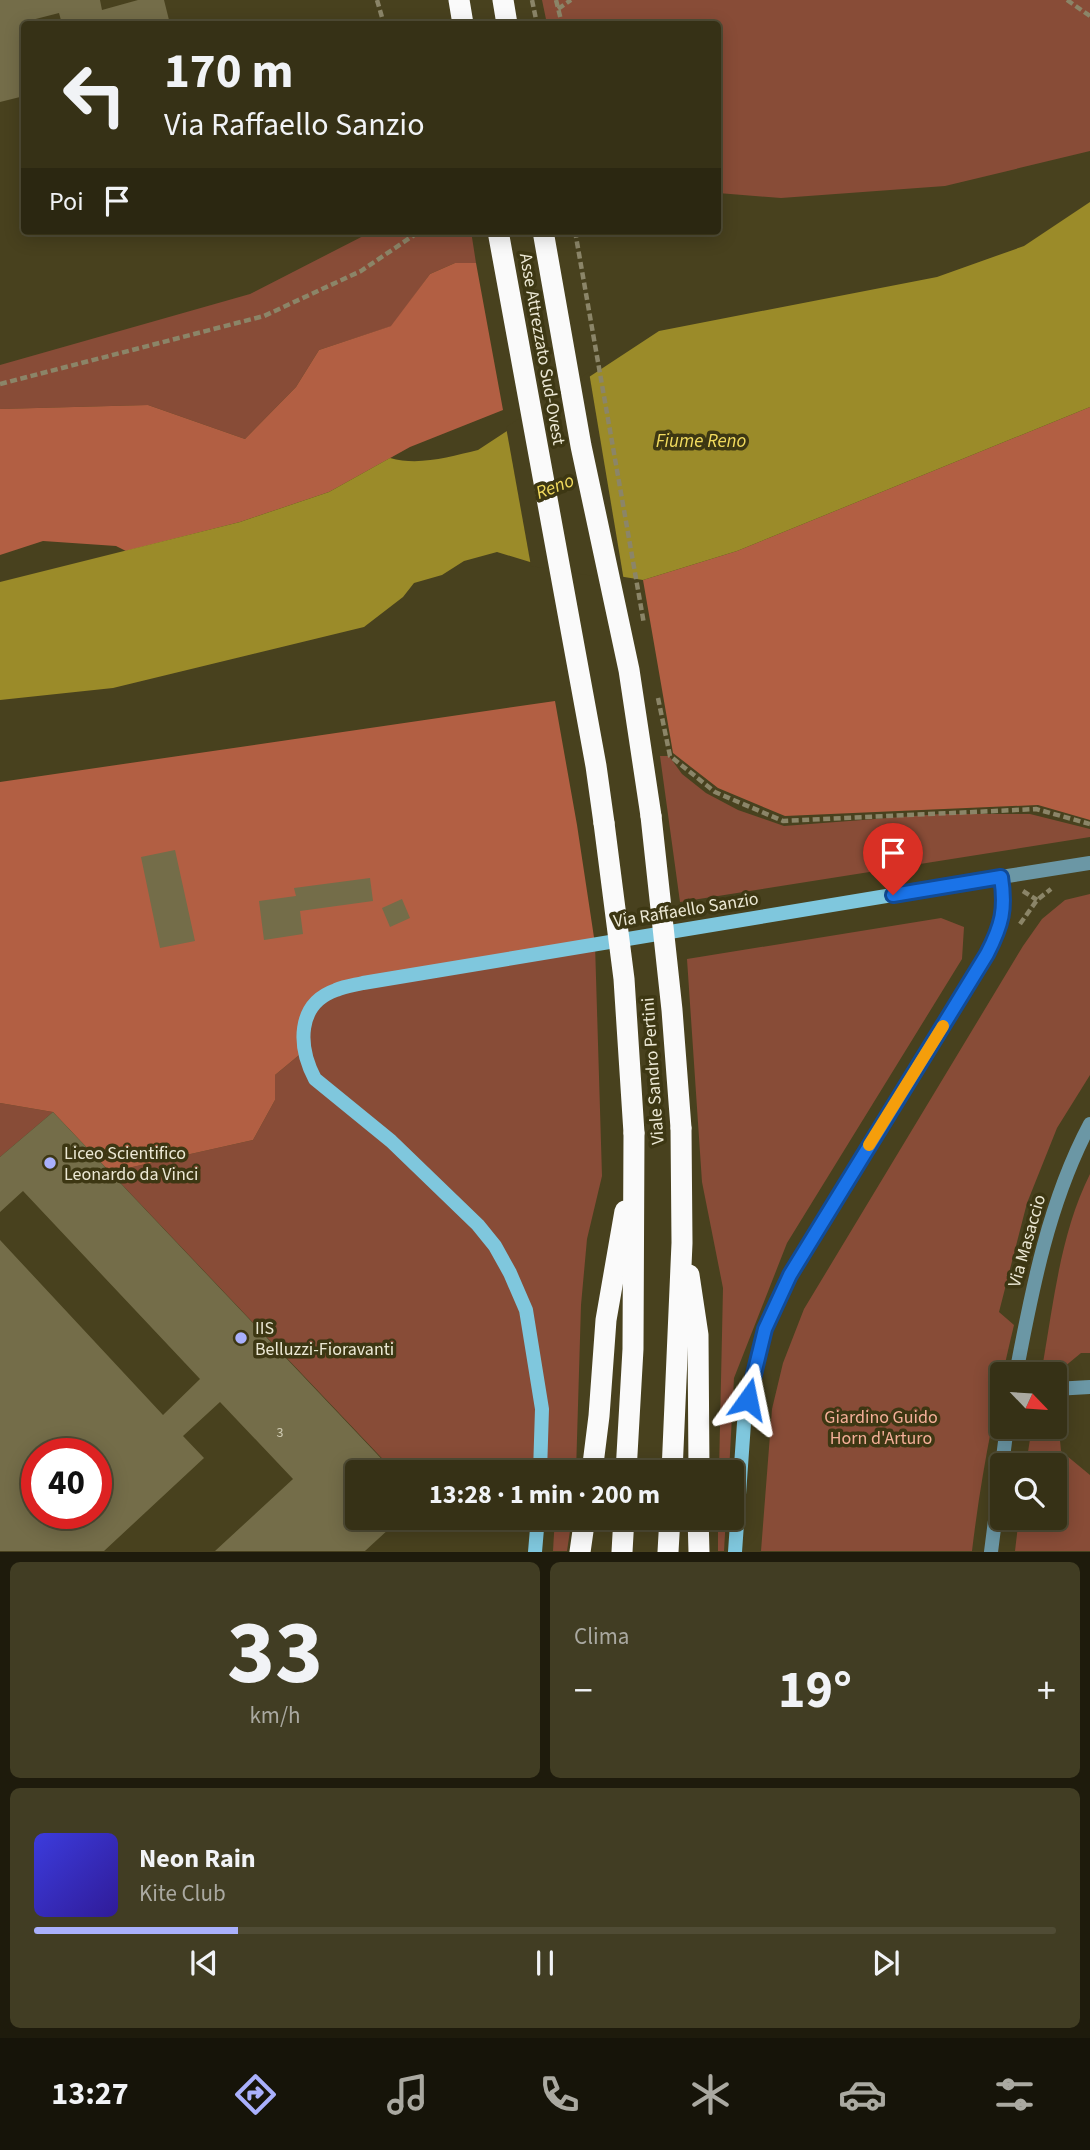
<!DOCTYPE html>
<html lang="it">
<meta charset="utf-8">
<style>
body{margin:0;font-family:"Source Sans 3",sans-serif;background:#413d23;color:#f1f3f6;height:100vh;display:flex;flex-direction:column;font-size:26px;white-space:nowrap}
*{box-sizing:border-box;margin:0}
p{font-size:23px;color:#aaa9a1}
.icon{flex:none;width:38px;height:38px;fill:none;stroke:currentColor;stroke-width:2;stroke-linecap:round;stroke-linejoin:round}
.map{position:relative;height:1552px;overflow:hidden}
.drawer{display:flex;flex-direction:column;gap:10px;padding:10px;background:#1e1b0c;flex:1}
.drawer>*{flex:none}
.guide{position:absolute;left:21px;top:21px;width:700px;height:214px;border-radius:7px;box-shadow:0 4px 18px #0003,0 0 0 2px #504c35;background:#363116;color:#f1f3f6;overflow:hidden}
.needle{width:46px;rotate:115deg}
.tools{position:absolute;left:990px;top:1362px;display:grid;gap:14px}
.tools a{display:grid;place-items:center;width:77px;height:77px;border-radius:7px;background:#363116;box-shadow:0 4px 18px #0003,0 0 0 2px #504c35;font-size:35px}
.speed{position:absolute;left:21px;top:1438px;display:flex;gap:14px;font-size:35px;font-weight:700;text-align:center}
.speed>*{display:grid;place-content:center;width:91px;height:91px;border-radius:50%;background:#363116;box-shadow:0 4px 18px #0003,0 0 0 2px #504c35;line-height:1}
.speed .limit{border:10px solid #d22;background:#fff;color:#111}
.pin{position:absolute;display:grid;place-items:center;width:60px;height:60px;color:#fff;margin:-72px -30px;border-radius:50% 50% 50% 0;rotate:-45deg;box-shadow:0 0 7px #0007}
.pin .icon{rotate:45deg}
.me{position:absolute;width:77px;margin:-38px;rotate:12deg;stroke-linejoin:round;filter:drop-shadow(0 0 5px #0008)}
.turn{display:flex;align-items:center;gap:24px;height:147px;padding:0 28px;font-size:32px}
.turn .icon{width:91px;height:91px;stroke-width:2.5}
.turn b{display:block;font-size:49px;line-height:60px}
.then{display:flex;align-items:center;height:66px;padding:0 28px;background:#0003;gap:14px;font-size:26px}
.big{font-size:52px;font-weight:700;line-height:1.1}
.drawer .widget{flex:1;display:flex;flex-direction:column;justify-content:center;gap:10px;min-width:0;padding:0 24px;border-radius:10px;background:#413d23}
.drawer .dial{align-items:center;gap:0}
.dial b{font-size:91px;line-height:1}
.song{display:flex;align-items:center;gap:21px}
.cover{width:84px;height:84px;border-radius:10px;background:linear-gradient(135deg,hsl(240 70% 55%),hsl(250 70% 35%))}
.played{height:7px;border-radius:4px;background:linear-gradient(90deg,#a9b0fc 20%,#504c35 20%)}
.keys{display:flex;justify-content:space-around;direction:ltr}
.heat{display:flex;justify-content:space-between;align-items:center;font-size:38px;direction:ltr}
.drawer .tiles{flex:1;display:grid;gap:10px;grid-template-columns:1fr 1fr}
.widget:last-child{grid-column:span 2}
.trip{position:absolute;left:345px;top:1460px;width:399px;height:70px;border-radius:7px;background:#363116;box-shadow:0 4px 18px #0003,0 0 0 2px #504c35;font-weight:700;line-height:70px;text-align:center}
.tab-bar{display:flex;height:112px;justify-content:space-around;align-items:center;background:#161409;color:#aaa9a1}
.tab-bar .icon{width:49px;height:49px}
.tab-bar .on{color:#a9b0fc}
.tab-bar b{font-size:32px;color:#f1f3f6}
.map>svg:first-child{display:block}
.green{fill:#884c37}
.forest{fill:#b25f43}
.water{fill:#9b8b29}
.pier{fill:#48411e}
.building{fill:#746d49;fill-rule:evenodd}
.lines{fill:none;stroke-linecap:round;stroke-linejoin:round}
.path{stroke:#8b8568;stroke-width:4.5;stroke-dasharray:7 3.5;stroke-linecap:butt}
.street{stroke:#6b97a5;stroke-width:14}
.secondary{stroke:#7fc7dd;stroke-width:14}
.highway{stroke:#fafafa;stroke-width:21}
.highway-bridge{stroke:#fafafa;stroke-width:21}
.route-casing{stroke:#114b97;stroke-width:18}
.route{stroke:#1a73e8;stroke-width:12}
.slow{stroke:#f59e0b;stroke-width:12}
.poi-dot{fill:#a9b0fc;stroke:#3d3713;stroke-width:2.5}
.labels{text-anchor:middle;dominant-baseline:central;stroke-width:7;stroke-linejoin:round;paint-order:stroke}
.number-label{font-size:14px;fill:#cec9b1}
.street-label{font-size:18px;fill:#ece8d4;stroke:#3d3713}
.poi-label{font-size:18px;fill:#ece8d4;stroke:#3d3713;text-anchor:start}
.park-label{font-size:18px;fill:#f4af98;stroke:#3d3713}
.water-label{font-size:19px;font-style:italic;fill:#f2db5e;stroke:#3d3713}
</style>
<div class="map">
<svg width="1090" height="1552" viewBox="0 0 1090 1552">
<rect width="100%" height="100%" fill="#48411e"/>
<g class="green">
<polygon points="542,0 1090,0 1090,151 945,186 781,198 718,193 718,24 547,24"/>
<polygon points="373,231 471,231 476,263 455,263 430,274 392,326 319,350 296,387 245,439 148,405 0,409 0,365 250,294"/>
<polygon points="660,756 669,756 682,774 706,793 738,810 784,826 940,814 1030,814 1090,829 1090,837 680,902"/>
<path d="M1090,894V1075L1057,1128L1027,1203L999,1312L1014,1325C996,1400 981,1475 972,1551H761L772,1409L783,1363L804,1309L1023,946L1042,919L1065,900Z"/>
<polygon points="941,918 964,927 962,959 787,1243 734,1378 729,1472 719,1472 723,1288 702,1182 687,959"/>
<polygon points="595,944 602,1176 587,1239 581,1305 576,1472 395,1472 110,1172 253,1140 275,1100 275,1075 304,1051 304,1022 324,996"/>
<polygon points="0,1103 53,1112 0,1157"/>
<path d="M1090,1174V1353H1081L1064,1367H1046L1043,1363C1054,1299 1061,1232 1090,1174Z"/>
<polygon points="1055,1408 1057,1408 1061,1451 1090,1475 1090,1551 1015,1551 1019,1517 1055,1517 1055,1465 1026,1465 1032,1426 1055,1426"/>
<polygon points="555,1517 572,1517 567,1551 553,1551"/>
<polygon points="718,1517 726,1517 724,1551 718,1551"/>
</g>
<g class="forest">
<polygon points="455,263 476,263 503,410 410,447 329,492 240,522 126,551 116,546 43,541 0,555 0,409 148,405 245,439 296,387 319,350 391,326 430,274"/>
<polygon points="1090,407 1090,820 1038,805 785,816 718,788 673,753 643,580 737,551"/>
<polygon points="555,701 577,825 595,944 336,989 304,1022 304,1051 275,1075 275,1100 253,1140 110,1172 53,1112 0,1103 0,782"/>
</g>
<path class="water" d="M1090,202V407L737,551L643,580L530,562L497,552L464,561L442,575L414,583L403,597L364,627L113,688L0,700V582L240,522L329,492L390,458C419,466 449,457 478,450L659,331L937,277L1024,246Z"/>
<polygon class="pier" points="589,372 624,581 531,566 506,427"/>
<g class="building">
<polygon points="0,0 100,0 102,10 138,0 164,0 170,24 62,24 59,13 24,22 24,96 0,102"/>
<polygon points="175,850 195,941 160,948 141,857"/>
<polygon points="370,878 373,901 300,911 303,934 264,940 259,901 296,896 294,888"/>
<polygon points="402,899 410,918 390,927 382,908"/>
<path d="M53,1112L394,1472H357V1517H402L365,1551H215L293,1479L220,1402L183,1436L204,1458L104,1551H0V1240L163,1415L200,1379L23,1191L0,1212V1157ZM37,1454H96V1514H37Z"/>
</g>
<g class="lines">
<g class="path">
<polyline points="377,0 384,24"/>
<polyline points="532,0 537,24"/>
<polyline points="556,0 562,24"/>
<polyline points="1067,0 1090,16"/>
<polyline points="558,9 571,0"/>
<polyline points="575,231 644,624"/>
<polyline points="0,384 264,316 361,271 420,231"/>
<polyline points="658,698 670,756 715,792 783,821 1036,809 1090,824"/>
<polyline points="1023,891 1037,900"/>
<polyline points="1020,924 1037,900 1051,889"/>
</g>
<g class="street">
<polyline points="1001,877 1090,863"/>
<path d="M1016,1374C1032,1289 1049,1201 1090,1124"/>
<polyline points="1055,1389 1090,1387"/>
<polyline points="991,1552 1007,1426"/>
</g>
<g class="secondary">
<path d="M540,1472L542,1409L526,1310L510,1273L495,1246L478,1225L391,1141L315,1079C298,1047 296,1004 336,990C345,986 355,985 363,983L1001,877C1006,909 1002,925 987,954L790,1275L765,1329L753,1374L744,1423L735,1552"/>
<polyline points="535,1552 538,1517"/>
</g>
<g class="highway">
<polyline points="459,0 463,24"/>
<polyline points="503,0 507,24"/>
<polyline points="498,231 596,766 604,823"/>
<polyline points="543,231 581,446 629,670 651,816"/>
<polyline points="689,1275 698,1335 699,1472"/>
<polyline points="592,1472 599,1416 606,1320 625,1211"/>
<polyline points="626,1472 633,1349 634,1133"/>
<polyline points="672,1472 682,1243 681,1128"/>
<polyline points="698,1517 699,1552"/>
<polyline points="580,1552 585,1517"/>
<polyline points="622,1552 624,1517"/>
<polyline points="668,1552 670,1517"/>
</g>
<g class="highway-bridge">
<polyline points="651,816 672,1010 681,1128"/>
<polyline points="604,823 624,979 634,1133"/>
</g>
</g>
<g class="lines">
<g class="route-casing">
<path id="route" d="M748,1399L765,1329L790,1275L987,954C1002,925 1006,909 1001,877L893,895"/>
</g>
<use href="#route" class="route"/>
<polyline class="slow" points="869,1145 943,1026"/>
</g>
<g class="poi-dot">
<circle cx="50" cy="1163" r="7"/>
<circle cx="241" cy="1338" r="7"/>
</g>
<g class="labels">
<g class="number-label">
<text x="280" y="1433">3</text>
</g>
<g class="street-label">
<text transform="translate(542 349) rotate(80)">Asse Attrezzato Sud-Ovest</text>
<text transform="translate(686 910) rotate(-9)">Via Raffaello Sanzio</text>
<text transform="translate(653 1071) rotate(-94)">Viale Sandro Pertini</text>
<text transform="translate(1027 1241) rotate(-74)">Via Masaccio</text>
</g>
<g class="poi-label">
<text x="64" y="1153">Liceo Scientifico<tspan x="64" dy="21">Leonardo da Vinci</tspan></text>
<text x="255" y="1328">IIS<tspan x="255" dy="21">Belluzzi-Fioravanti</tspan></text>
</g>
<g class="park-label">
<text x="881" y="1417">Giardino Guido<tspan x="881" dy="21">Horn d'Arturo</tspan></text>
</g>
<g class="water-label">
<text x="701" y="441">Fiume Reno</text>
<text transform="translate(555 487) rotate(-21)">Reno</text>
</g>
</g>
</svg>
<div class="tools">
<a><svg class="needle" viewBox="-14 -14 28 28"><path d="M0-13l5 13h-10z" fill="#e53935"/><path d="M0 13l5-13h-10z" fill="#aaa9a1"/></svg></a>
<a><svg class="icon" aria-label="search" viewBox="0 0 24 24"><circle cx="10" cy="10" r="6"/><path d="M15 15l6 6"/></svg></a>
</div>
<div class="speed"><div class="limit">40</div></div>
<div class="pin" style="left:893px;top:895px;background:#d93025"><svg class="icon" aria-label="arrive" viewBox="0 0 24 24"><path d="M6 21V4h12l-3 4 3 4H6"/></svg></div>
<svg class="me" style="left:748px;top:1399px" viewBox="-20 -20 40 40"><path d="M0-17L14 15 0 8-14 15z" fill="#1a73e8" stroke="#fff" stroke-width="4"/></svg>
<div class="trip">13:28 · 1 min · 200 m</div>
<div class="guide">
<div class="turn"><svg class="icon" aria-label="left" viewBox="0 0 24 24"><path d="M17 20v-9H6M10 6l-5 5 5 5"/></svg><div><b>170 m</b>Via Raffaello Sanzio</div></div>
<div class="then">Poi<svg class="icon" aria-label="arrive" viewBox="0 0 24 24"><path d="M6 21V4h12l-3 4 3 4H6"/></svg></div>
</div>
</div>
<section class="drawer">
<div class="tiles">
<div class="widget dial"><b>33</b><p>km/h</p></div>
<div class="widget"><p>Clima</p>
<div class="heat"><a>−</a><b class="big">19°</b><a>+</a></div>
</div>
<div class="widget">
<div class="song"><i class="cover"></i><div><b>Neon Rain</b><p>Kite Club</p></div></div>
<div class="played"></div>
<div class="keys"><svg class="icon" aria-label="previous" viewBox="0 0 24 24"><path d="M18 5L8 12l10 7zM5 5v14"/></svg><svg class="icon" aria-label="pause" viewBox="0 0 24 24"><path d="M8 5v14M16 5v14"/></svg><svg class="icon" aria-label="next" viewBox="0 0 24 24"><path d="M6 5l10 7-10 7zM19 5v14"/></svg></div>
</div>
</div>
</section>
<nav class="tab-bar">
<b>13:27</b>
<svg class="icon on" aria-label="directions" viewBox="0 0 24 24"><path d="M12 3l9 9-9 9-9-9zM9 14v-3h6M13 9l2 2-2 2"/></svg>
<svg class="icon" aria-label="music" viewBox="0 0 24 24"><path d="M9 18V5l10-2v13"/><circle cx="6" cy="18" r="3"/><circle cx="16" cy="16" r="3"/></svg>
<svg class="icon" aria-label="phone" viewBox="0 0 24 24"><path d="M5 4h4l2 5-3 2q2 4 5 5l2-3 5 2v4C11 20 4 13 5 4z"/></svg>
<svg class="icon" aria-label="climate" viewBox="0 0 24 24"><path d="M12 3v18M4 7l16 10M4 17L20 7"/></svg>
<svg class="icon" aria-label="car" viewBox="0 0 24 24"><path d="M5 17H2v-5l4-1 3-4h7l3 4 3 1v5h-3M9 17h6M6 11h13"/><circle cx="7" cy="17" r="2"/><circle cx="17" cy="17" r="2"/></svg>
<svg class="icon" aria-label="filters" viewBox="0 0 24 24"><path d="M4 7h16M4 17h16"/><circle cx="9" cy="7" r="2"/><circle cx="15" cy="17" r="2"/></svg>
</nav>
